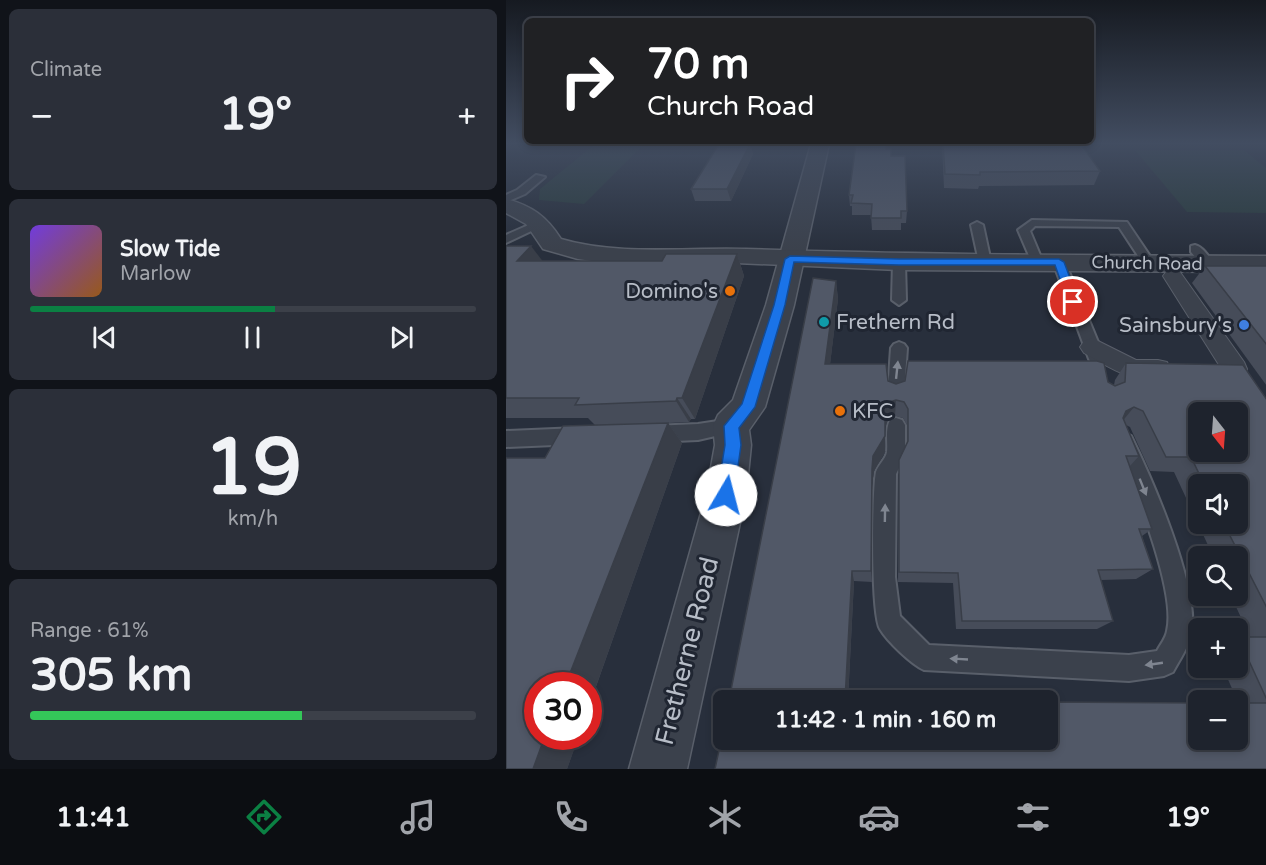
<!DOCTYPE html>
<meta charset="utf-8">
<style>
body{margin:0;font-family:"Varela Round",sans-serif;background:#2b2f39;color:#f1f3f6;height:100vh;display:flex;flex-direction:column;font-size:22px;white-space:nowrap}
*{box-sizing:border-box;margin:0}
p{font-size:20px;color:#a1a4aa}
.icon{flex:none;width:33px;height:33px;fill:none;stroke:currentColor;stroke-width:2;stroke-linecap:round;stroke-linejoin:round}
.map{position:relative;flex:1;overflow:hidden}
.sheet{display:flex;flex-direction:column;gap:9px;padding:9px;background:#101319;width:506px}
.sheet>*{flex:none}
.banner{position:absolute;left:18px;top:18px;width:570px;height:126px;border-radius:9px;box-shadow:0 3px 9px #0003,0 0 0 2px #3c4049;background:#202124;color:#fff;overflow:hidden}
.needle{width:39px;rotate:163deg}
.buttons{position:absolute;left:682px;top:402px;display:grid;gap:12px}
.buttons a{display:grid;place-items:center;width:60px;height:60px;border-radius:9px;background:#1e232d;box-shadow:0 3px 9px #0003,0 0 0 2px #3c4049;font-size:30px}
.speed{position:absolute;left:18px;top:672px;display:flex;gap:12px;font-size:30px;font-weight:700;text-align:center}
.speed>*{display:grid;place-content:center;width:78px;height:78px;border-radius:50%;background:#1e232d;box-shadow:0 3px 9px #0003,0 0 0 2px #3c4049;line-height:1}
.speed .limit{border:9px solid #d22;background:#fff;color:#111}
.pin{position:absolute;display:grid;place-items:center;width:51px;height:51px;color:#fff;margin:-26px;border:3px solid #fff;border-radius:50%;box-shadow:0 2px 6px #0007}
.me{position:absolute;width:66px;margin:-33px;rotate:8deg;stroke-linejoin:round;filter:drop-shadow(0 0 4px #0008)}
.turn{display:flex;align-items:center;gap:21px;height:126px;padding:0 24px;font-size:27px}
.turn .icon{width:78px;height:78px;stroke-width:2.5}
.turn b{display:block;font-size:42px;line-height:51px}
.big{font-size:45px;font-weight:800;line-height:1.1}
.sheet .tile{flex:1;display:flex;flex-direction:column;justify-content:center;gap:9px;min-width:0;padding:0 21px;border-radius:9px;background:#2b2f39}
.sheet .dial{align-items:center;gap:0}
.dial b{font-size:78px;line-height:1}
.song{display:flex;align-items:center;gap:18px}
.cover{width:72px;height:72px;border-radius:9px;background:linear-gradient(135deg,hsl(260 70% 55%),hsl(30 70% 35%))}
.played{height:6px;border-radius:3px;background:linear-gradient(90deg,#0b8043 55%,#3c4049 55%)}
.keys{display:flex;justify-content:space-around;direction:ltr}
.heat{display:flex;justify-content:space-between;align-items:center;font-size:33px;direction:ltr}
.charge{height:9px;border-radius:4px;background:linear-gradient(90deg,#34c759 61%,#3c4049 0)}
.trip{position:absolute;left:207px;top:690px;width:345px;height:60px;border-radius:9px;background:#1e232d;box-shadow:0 3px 9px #0003,0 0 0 2px #3c4049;font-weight:800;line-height:60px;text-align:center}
.tabs{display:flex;height:96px;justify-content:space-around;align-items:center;background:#0c0e12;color:#a1a4aa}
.tabs .icon{width:42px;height:42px}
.tabs .selected{color:#0b8043}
.tabs b{font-size:27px;color:#f1f3f6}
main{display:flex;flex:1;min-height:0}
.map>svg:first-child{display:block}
.green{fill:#2a3c3e}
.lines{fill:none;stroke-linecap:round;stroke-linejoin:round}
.service-casing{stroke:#595f6a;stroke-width:4}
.pedestrian-casing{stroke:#595f6a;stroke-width:2}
.minor-casing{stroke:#595f6a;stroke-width:3}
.tertiary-casing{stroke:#595f6a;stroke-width:3}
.service{fill:#3b414c;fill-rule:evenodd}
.pedestrian{fill:#3b414c;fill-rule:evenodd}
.minor{fill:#3b414c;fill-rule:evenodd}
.tertiary{fill:#3b414c;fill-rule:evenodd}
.wall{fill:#464c59;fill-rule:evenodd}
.shaded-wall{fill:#393e48}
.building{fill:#515867;stroke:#393e48;stroke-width:1.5;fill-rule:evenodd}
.oneway{fill:#7f8590}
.route{fill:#1a73e8;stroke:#114b97;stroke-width:1.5}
.food-dot{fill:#e8710a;stroke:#202632;stroke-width:2}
.culture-dot{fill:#0f9aa8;stroke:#202632;stroke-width:2}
.shop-dot{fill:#3f7fe0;stroke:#202632;stroke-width:2}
.labels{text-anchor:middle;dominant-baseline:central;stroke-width:6;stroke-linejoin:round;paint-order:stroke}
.far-street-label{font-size:18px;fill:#b7bdc7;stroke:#202632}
.poi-label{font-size:21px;fill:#b7bdc7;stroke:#202632;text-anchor:end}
.near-street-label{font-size:26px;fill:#b7bdc7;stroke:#202632}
</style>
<main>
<section class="sheet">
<div class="tile"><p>Climate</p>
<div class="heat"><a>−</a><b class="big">19°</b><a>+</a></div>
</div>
<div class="tile">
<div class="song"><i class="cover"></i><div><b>Slow Tide</b><p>Marlow</p></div></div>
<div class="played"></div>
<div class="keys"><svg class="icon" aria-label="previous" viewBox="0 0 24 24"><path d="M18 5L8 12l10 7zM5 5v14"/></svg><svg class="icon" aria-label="pause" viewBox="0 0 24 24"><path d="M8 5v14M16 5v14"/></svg><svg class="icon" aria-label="next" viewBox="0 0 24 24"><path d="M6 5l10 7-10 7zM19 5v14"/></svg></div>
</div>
<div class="tile dial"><b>19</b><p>km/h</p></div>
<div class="tile"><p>Range · 61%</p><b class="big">305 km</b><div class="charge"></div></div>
</section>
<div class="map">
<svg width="761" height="769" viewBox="0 0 761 769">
<rect width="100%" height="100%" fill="#282f3c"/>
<g class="green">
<polygon points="89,144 138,144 78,204 33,200 34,189"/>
<polygon points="629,150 738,150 760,168 760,213 681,212"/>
</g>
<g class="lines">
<g class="service-casing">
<g id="service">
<polygon points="30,175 39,177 19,194 0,202 0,195 11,190"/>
<polygon points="34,220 40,223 38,225 0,243 0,235"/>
<polygon points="526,220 621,222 648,262 642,266 638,265 613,227 529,226 524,231 537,262 531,266 527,265 512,230"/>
<polygon points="471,222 477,225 485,262 479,266 473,262 465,225"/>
<path d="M689,245C697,247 703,257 707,263L705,266H697L685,252V246Z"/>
<polygon points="393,258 399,262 400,300 393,305 386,300 387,262"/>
<polygon points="553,258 559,262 599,359 597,363 585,363 583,359 547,262"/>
<polygon points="393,342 398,344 401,348 398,392 396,397 390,399 384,397 382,392 385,348 388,344"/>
<path d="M390,418L396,420L399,425V456L390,474L389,577L394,616L423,645L623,655L651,651C654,645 660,638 661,631C671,591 626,483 610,442L613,436L619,434L625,436C647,481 691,582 686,630C684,645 674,659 667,672L658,676L623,681L418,670C405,664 381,641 374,629C365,614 366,492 370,472C372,465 380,459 381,452C382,441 379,430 384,420Z"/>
<polygon points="225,419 231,421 234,426 231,431 192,440 146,442 140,439 137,434 140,429 146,426 192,424"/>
<polygon points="72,428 78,431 81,436 78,441 72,444 0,447 0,431"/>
</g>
</g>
<g class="pedestrian-casing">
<g id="pedestrian">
<polygon points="667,270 674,272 738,362 741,369 738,376 729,378 720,376 657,276 660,272"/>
<path d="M586,338L630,360H652L661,362L664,369L661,376C629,386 605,368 578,353L574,347L578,341Z"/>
</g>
</g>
<g class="minor-casing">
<polygon id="minor" points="305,144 323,144 288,305 259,407 243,430 245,445 240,495 181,769 123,769 200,495 209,445 207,426 212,415 227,400 260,305"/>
</g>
<g class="tertiary-casing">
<path id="tertiary" d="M0,199C26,206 40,216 55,239C112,256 180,247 240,249C413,255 587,255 761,256V272L393,270L230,263L93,262L72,259L37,249L20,224L0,213Z"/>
</g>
<use href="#service" class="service"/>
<use href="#pedestrian" class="pedestrian"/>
<use href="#minor" class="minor"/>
<use href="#tertiary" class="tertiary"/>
</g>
<g class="wall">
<polygon points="213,144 244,144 247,154 225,201 189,201 185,189"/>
<polygon points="436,144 575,144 594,171 588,185 473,186 472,189 438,188"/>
<polygon points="380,149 385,156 401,211 400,223 395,223 395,230 366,230 365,215 346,215 346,206 344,206 343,195"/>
<polygon points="0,246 36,261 156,261 231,254 238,276 189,419 185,419 183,422 162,423 176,443 61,769 0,769 39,458 89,425 82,418 0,418"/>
<polygon points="699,266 761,266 761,386 686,283"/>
<path d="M330,281L332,299L324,364L382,381L390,384L602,382L608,385L609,380L620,363L761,400V769L732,740V700H731L717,668H732V637H744L725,596H732V556H707L668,472L644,471L624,427L620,425L633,456L624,466L646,529L636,536L647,569L630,579L595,580L607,621L591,629H450L447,583L392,582L393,460L401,443V425L397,418L389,416L383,418L379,427V452L368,471L366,484V582L348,581L342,700H223ZM693,484H732V524H693Z"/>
</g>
<g class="shaded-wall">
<polygon points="244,144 247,154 225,201 221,189"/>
<polygon points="25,246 42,268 11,261"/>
<polygon points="231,254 238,276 189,419 176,398"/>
<polygon points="330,281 332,299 322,381 319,364"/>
<polygon points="171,398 185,419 183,422 170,401"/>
<polygon points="390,400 389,416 383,418 379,427 379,452 368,471 366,484 366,582 365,571 366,469 367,456 379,411 383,402"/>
<polygon points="628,407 615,423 620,411"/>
<polygon points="162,423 176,443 82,709 82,686 59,686"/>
<polygon points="346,571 348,581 342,700 339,700"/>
<polygon points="39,736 73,736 61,769 27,769"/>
</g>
<g class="building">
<polygon points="213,144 244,144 221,189 185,189"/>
<polygon points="350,144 380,144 380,149 385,149 385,156 399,156 401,211 395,211 395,218 365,218 366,204 345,203 347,195 343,195"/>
<polygon points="437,144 575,144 594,171 474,172 474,175 439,174"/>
<polygon points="0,246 25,246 11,261 156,261 160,254 231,254 176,398 171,398 170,401 69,405 73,398 0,398"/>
<polygon points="699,266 761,266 761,345"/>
<path d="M307,278L330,281L319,364H380L382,381L390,384L399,381L402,361H591L598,363L602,382L609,386L619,382L620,363L737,365L761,400V608L718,524H732V484H698L685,457H660L637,411L628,407L620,411L617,418L633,456H620L646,529H633L647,569L592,570L607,621H456L452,573L393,572V460L402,441V409L398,402L390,400L383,402L379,411V436L367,456L366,469L365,571H346L339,700H223ZM693,412H732V452H693Z"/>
<polygon points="162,423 59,686 32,686 32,736 39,736 27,769 0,769 0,458 39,458 57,426"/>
<polygon points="732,637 761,637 761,700"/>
<polygon points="542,702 693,703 693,740 732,740 732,703 761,703 761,769 209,769 218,727 218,740 542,740"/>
</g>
<defs><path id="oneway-solid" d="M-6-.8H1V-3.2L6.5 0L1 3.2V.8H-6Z" transform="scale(1.5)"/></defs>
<g class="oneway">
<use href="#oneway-solid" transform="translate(391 370) rotate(-84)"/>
<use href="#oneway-solid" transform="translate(637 487) rotate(68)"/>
<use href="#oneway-solid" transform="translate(379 513) rotate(-89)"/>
<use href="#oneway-solid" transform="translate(453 659) rotate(-177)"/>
<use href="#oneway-solid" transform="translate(648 664) rotate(172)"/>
</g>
<linearGradient id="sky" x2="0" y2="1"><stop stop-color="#161a21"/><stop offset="0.57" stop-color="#424d61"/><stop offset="1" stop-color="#424d61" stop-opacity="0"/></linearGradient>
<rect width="761" height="251" fill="url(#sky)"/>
<polygon class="route" points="284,256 393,259 553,259 558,262 573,302 571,305 563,305 549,265 393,265 288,262 279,305 249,407 233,428 235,445 228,495 226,501 220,503 214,501 211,495 219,445 218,426 236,404 268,305 279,259"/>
<g class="food-dot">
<circle cx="224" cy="291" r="6"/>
<circle cx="334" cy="411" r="6"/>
</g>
<circle class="culture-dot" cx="318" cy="322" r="6"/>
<circle class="shop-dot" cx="738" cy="325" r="6"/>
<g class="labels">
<g class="far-street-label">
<text transform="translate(641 263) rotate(1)">Church Road</text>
</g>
<g class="poi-label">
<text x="212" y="291">Domino's</text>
<text x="330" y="322" text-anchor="start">Frethern Rd</text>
<text x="726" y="325">Sainsbury's</text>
<text x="346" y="411" text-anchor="start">KFC</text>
</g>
<g class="near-street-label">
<text transform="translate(181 651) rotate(-76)">Fretherne Road</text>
</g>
</g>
</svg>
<div class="buttons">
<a><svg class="needle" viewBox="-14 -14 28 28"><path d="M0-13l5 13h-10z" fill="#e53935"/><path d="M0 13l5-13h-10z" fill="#a1a4aa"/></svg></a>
<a><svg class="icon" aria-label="sound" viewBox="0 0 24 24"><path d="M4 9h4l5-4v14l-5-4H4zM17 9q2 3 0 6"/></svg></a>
<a><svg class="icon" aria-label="search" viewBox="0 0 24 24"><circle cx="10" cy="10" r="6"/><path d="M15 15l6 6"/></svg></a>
<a>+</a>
<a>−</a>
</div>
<div class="speed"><div class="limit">30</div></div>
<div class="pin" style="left:567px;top:302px;background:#d93025"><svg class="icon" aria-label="arrive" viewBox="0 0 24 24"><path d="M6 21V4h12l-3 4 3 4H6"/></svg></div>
<svg class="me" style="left:220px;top:495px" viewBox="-20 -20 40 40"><circle r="19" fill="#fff"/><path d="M0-13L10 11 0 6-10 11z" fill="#1a73e8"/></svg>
<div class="trip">11:42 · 1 min · 160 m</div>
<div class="banner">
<div class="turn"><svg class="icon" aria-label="right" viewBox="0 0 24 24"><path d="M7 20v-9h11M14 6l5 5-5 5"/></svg><div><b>70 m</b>Church Road</div></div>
</div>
</div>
</main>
<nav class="tabs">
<b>11:41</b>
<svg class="icon selected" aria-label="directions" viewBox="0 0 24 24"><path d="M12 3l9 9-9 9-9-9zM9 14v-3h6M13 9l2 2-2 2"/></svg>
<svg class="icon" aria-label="music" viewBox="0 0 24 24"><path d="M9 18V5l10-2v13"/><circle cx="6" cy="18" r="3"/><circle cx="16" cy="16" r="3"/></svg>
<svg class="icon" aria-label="phone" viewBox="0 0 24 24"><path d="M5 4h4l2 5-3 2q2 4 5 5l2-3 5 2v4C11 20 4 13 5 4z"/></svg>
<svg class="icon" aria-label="climate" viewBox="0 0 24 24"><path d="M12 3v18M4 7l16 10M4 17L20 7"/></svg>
<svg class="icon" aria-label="car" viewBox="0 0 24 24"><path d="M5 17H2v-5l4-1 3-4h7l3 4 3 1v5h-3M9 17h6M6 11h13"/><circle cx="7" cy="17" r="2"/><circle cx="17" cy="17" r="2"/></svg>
<svg class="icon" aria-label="filters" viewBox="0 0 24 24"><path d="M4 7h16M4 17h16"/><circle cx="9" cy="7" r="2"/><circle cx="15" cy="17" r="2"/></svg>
<b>19°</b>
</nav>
